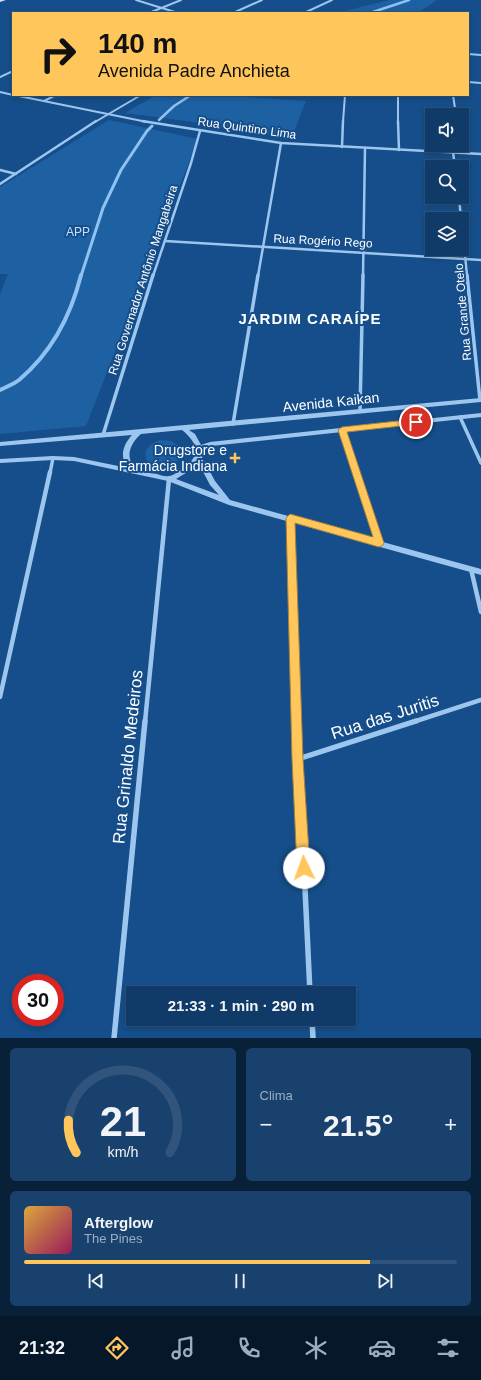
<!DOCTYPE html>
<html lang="pt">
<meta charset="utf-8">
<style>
body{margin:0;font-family:Helvetica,sans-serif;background:#19416e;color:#f1f3f6;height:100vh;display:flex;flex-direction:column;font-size:15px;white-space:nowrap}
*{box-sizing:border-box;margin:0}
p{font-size:13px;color:#9cadc0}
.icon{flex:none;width:22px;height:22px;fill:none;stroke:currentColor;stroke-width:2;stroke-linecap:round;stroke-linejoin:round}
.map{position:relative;height:1038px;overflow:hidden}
.sheet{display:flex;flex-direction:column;gap:10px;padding:10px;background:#092039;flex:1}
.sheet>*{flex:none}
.hud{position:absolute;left:12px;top:12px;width:457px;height:84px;border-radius:0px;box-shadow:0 2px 6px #0003,0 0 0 1px #30547c;background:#ffc65b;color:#111;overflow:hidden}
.controls{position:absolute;left:425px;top:108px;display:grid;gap:8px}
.controls a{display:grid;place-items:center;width:44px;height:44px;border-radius:0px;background:#103a68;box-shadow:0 2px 6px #0003,0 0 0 1px #30547c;font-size:20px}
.speed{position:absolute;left:12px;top:974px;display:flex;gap:8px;font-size:20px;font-weight:700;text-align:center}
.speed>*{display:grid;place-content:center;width:52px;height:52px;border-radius:50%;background:#103a68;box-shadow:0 2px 6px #0003,0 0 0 1px #30547c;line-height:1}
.speed .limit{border:6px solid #d22;background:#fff;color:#111}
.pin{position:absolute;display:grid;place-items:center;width:34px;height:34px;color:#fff;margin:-17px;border:2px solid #fff;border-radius:50%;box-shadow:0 1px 4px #0007}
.me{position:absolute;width:44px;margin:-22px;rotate:357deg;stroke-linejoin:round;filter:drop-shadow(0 0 3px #0008)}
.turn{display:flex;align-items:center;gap:14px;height:84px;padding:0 20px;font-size:18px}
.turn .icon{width:52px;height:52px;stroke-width:2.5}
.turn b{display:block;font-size:28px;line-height:34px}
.big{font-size:30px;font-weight:800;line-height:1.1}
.sheet .widget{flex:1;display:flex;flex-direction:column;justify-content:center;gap:6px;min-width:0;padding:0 14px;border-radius:6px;background:#19416e}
.sheet .dial{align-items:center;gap:0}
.dial svg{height:104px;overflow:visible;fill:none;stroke:#30547c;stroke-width:7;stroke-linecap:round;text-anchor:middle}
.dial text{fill:#f1f3f6;stroke:none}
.song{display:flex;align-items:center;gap:12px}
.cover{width:48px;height:48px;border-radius:6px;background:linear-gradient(135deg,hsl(40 70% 55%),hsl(330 70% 35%))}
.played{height:4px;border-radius:2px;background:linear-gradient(90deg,#ffc65b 80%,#30547c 80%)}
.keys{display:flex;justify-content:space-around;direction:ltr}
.heat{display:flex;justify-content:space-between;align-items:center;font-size:22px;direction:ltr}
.sheet .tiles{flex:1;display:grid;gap:10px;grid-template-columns:1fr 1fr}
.widget:last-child{grid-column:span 2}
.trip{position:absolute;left:126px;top:986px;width:230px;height:40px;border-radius:0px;background:#103a68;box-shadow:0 2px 6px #0003,0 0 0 1px #30547c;font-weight:800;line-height:40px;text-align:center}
.dock{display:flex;height:64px;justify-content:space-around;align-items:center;background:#06172a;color:#9cadc0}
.dock .icon{width:28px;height:28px}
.dock .current{color:#ffc65b}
.dock b{font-size:18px;color:#f1f3f6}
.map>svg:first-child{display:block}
.green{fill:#1d61a3}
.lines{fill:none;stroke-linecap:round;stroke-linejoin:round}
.stream-far2{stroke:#8fc2f2;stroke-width:2.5}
.stream-far1{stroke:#8fc2f2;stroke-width:3}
.stream{stroke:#8fc2f2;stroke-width:4}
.minor-far4{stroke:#9dc6ef;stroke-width:2}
.minor-far3{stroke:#9dc6ef;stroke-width:2.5}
.minor-far2{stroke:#9dc6ef;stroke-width:3.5}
.minor-far1{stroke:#9dc6ef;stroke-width:4.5}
.minor{stroke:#9dc6ef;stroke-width:5.5}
.tertiary{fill:#9dc6ef;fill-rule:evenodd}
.secondary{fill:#cae2fa;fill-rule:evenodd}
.route{fill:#ffc65b;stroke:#a6813b}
.poi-dot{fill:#ffc65b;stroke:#154e8a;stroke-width:1.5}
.labels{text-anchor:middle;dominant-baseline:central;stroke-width:4;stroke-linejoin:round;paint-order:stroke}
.far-street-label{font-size:12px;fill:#fff;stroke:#154e8a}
.far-park-label{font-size:12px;fill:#c3dffb;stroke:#154e8a}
.street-label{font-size:14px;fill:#fff;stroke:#154e8a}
.poi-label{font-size:14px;fill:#fff;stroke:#154e8a;text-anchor:end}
.far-district-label{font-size:15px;font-weight:bold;letter-spacing:1px;fill:#fff;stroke:#154e8a}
.near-street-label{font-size:17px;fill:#fff;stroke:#154e8a}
</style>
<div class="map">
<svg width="481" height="1038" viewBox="0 0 481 1038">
<rect width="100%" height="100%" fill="#154e8a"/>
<g class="green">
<polygon points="390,0 437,0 421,11 398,13 336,13"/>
<polygon points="156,95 234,95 232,96 306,101 291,139 201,123 125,113"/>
<polygon points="109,120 198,139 86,426 0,434 0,294 8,274 0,274 0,187"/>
<path d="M159,440L171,441L179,446L182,455C174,471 141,472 146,450L153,443Z"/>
</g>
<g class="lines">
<g class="stream-far2">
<polyline points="370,13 409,0"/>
<polyline points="159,120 174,106 191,95"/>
</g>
<polyline class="stream-far1" points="81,276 103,208 121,170 147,131 152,126"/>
<path class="stream" d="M0,390C6,387 14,384 19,380C51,353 71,315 81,275"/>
<g class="minor-far4">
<polyline points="136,0 178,13"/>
<polyline points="149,13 181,0"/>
<polyline points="233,13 262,0"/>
<polyline points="304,13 332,0"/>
<polyline points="468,54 481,55"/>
<polyline points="0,77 13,71"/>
<polyline points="468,82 481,83"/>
<polyline points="0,92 13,95"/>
<polyline points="14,95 147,122"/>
<polyline points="398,95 398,122"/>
<polyline points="453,95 456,115"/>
<polyline points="44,101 56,95"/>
<polyline points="95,122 141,95"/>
<polyline points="343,122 345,95"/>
</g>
<g class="minor-far3">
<polyline points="142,121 281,143 481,154"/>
<polyline points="398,121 399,150"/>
<polyline points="459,145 460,153"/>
<polyline points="342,147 343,121"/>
<polyline points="453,152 455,167"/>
<polyline points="0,170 16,174"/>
<polyline points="0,184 96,121"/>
<polyline points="459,197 461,219"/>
<polyline points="462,223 467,276"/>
<polyline points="165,241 481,260"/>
<polyline points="153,276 191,163 200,131"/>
<polyline points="258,276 281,143"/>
<polyline points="363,276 365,148"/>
</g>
<g class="minor-far2">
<polyline points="467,275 480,400"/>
<polyline points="360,411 363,275"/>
<polyline points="460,417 481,463"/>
<polyline points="233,424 258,275"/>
<polyline points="342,430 356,473"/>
<polyline points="103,435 153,275"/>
<polyline points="50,473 53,458"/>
</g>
<g class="minor-far1">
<polyline points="356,472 379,543"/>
<polyline points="290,518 297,722"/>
<polyline points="471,569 481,612"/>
<polyline points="0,697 50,472"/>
<polyline points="145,722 169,479"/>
<polyline points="413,722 481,700"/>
</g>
<g class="minor">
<polyline points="297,721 310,993"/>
<polyline points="298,759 416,721"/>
<polyline points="312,1019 313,1038"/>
<polyline points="114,1038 145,721"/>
</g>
<path class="tertiary" d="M481,398V402L189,430L195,434L201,445L210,442L481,413V417L211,446L202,449L201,455L215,481L230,500L481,569V575L229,505L168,481L74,461L53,460L0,463V459L53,456L74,457L128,468C119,457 123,445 132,435L0,446V442ZM182,430C198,443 202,456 182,469C179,471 173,476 169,476C165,477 160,475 157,474C152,473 146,473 142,471C123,463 128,445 141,434ZM198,462L210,485L219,495L176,479L189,471Z"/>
<polygon class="secondary" points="0,0 6,0 0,2"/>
</g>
<polygon class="route" points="416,419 420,422 419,424 347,432 384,543 383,545 379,547 295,523 303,759 310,868 308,872 304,874 299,872 297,868 292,759 286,518 290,514 373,537 338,430 342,427"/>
<path class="poi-dot" d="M233 452h4v4h4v4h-4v4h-4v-4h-4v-4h4z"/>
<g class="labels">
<g class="far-street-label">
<text transform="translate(247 128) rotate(8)">Rua Quintino Lima</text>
<text transform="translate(323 241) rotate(3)">Rua Rogério Rego</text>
<text transform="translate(143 280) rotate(-72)">Rua Governador Antônio Mangabeira</text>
<text transform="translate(463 312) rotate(-95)">Rua Grande Otelo</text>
</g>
<g class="far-park-label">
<text x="78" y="232">APP</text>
</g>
<g class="street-label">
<text transform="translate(331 402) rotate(-6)">Avenida Kaikan</text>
</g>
<g class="poi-label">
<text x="227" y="450">Drugstore e<tspan x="227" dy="16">Farmácia Indiana</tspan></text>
</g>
<g class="far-district-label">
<text x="310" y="318">JARDIM CARAÍPE</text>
</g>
<g class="near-street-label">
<text transform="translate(385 717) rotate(-18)">Rua das Juritis</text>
<text transform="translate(128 757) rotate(-84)">Rua Grinaldo Medeiros</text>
</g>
</g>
</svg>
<div class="controls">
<a><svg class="icon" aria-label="sound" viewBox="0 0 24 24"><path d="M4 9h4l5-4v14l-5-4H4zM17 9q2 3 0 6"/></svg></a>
<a><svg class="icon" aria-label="search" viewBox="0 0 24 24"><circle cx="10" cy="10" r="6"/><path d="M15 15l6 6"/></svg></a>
<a><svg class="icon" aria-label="layers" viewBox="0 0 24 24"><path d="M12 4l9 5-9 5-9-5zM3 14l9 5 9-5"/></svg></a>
</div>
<div class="speed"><div class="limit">30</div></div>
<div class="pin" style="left:416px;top:422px;background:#d93025"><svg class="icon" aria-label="arrive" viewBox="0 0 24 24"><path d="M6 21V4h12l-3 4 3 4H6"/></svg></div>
<svg class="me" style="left:304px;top:868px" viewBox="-20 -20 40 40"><circle r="19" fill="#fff"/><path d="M0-13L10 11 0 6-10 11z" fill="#ffc65b"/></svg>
<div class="trip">21:33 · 1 min · 290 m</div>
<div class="hud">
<div class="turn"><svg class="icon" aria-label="right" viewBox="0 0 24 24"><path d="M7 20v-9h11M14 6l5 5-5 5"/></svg><div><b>140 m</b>Avenida Padre Anchieta</div></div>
</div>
</div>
<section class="sheet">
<div class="tiles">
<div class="widget dial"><svg viewBox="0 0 100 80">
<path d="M14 69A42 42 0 1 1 86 69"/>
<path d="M14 69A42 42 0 0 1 8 44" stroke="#ffc65b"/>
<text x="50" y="56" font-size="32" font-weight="700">21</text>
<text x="50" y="72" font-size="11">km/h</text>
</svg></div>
<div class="widget"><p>Clima</p>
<div class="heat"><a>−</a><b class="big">21.5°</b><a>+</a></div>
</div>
<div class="widget">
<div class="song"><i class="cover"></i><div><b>Afterglow</b><p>The Pines</p></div></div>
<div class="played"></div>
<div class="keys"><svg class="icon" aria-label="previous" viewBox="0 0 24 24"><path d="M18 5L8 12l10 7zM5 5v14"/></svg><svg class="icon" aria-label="pause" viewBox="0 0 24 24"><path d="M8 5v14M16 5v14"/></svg><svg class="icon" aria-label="next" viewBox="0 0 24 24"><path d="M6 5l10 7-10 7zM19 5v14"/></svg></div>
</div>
</div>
</section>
<nav class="dock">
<b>21:32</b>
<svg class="icon current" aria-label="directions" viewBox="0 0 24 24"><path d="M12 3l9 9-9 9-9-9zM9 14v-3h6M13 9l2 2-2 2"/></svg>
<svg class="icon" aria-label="music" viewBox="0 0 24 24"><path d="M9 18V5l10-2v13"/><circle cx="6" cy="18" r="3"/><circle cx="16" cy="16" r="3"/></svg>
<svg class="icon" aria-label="phone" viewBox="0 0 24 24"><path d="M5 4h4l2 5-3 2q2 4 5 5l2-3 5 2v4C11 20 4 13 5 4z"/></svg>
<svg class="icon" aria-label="climate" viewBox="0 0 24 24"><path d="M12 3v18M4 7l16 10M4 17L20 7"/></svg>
<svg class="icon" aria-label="car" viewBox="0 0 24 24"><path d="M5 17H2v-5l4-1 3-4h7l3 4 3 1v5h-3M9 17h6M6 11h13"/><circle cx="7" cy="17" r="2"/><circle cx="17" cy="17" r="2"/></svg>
<svg class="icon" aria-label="filters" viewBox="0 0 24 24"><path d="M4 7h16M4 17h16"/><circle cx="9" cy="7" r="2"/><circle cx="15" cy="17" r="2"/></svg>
</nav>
